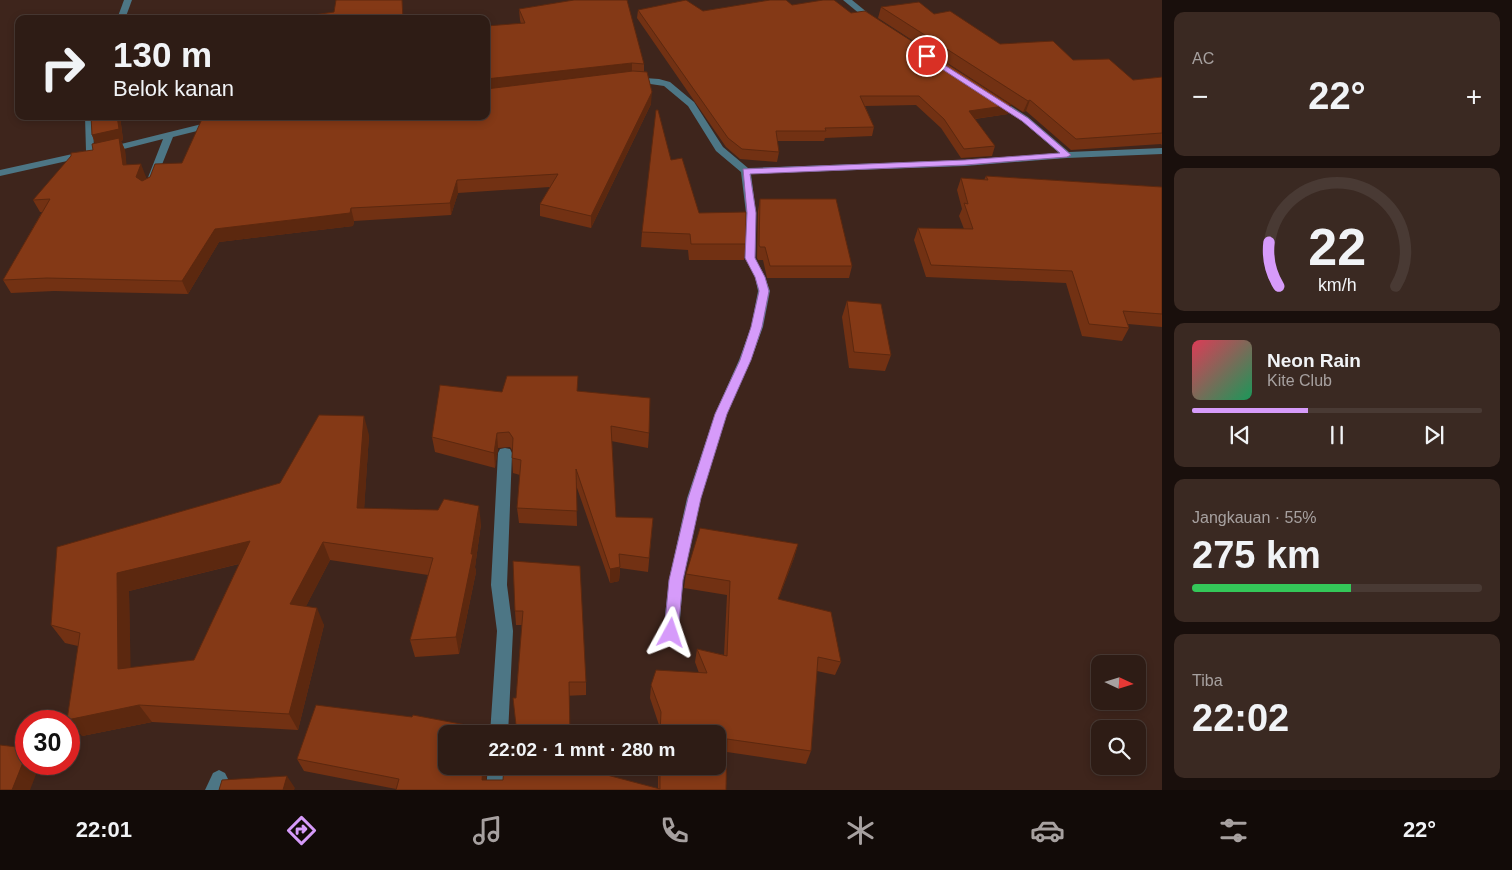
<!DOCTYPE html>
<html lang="id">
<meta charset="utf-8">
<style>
body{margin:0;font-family:Helvetica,sans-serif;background:#3a2922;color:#f1f3f6;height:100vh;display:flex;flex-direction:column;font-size:19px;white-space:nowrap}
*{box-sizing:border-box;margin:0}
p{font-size:16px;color:#a7a1a0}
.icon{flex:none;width:28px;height:28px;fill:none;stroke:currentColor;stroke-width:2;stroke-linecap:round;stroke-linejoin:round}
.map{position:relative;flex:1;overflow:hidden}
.side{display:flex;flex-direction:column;gap:12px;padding:12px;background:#190f0c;width:350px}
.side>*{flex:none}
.top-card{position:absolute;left:15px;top:15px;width:475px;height:105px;border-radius:10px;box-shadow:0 2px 8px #0003,0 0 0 1px #493a34;background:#2e1c15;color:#f1f3f6;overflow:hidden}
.needle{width:32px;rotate:94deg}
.buttons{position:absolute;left:1091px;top:655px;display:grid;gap:10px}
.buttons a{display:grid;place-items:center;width:55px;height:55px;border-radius:10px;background:#2e1c15;box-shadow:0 2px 8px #0003,0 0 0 1px #493a34;font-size:25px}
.speed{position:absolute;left:15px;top:710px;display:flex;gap:10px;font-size:25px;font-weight:700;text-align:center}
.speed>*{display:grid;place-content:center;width:65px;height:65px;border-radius:50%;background:#2e1c15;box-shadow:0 2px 8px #0003,0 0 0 1px #493a34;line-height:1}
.speed .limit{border:8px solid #d22;background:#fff;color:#111}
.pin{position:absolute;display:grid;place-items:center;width:42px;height:42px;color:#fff;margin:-21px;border:2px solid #fff;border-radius:50%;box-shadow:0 1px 5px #0007}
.me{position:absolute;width:55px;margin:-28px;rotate:5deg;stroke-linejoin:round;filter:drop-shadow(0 0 4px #0008)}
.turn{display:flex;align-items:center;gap:18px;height:105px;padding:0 15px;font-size:22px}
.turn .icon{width:65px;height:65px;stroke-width:2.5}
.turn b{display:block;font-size:35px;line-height:42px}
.big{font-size:38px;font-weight:800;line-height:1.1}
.side .tile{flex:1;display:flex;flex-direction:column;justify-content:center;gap:8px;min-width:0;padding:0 18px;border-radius:10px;background:#3a2922}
.side .dial{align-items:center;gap:0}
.dial svg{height:130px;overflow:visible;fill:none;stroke:#493a34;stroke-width:7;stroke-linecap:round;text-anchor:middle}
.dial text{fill:#f1f3f6;stroke:none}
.song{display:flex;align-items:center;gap:15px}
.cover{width:60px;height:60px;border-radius:8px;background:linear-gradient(135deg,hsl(350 70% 55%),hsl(150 70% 35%))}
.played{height:5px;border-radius:2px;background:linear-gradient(90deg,#d69bfa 40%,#493a34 40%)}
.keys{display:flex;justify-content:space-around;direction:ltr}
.heat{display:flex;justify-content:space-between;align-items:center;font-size:28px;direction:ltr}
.charge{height:8px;border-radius:4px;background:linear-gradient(90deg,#34c759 55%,#493a34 0)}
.trip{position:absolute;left:438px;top:725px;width:288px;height:50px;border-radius:10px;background:#2e1c15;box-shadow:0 2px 8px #0003,0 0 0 1px #493a34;font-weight:800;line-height:50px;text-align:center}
.tab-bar{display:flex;height:80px;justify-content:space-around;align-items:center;background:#120b08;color:#a7a1a0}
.tab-bar .icon{width:35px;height:35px}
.tab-bar .current{color:#d69bfa}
.tab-bar b{font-size:22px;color:#f1f3f6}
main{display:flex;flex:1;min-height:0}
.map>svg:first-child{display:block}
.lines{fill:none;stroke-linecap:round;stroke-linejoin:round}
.minor{fill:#4d7685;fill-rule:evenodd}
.wall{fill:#723113;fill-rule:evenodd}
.shaded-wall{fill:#5c280f}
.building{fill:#843916;stroke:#5c280f;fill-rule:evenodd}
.route{fill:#d69bfa;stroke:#8b65a2}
</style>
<main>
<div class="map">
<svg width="1162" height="790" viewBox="0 0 1162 790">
<rect width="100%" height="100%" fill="#3e251c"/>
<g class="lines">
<g class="minor">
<polygon points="124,0 132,0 125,19 117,19"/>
<polygon points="843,0 852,0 879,22 872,24"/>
<polygon points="630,77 659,79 670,82 694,102 723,147 748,168 965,160 1059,153 1022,121 994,102 994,98 997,97 1028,117 1069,152 1162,148 1162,154 1067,158 965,166 751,174 756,213 755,258 765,277 770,291 763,327 751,360 727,414 701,498 683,580 679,633 677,638 671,640 665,638 663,633 669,580 687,498 715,414 739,360 751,327 758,291 755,277 745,258 746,213 741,172 716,151 688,106 664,86 630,81"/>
<polygon points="85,116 93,116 94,155 0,176 0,170 86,151"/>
<polygon points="214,121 217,122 217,126 173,137 155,182 149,182 147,180 163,139 108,153 103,150 105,148"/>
<polygon points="505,448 510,449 512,453 507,585 513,631 508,734 490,734 497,631 491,585 498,453 500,449"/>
<polygon points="488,766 506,766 504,790 486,790"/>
<polygon points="219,770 225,773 228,779 223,790 205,790 213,773"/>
</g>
</g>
<g class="wall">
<polygon points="792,5 851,13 1011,105 1008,114 975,119 995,146 992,156 961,158 941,128 916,105 865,106 874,127 872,136 825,138 824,141 777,141 779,152 777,162 740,159 726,147 637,18 638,10 703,11"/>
<polygon points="881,7 934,14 1000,44 1073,60 1133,80 1162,77 1162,145 1161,144 1071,150 1026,111 1023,112 878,18"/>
<polygon points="519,9 644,64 644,72 651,104 591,228 540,216 540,204 550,187 458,193 451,215 354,221 353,226 219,242 188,294 54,291 11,293 3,280 42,212 40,212 33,200 93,150 95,143 92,135 91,116 120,116 123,140 121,141 125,150 126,165 146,177 145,179 182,163 211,117 210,116 486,116 521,24 520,20"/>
<polygon points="671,160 699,213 746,244 744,260 689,260 688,250 641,247 642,232"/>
<polygon points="986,176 1162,187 1162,327 1128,324 1129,328 1122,341 1082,336 1066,283 926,277 914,240 918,228 964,229 959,216 962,209 957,190 961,178 984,180"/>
<polygon points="760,199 852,266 849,278 767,278 763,260 758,260 757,258 758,211"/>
<polygon points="847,301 891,355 885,371 849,368 842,317"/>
<polygon points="578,391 649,433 648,448 611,441 616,517 653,518 648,572 620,568 619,581 610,583 576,485 577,526 519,523 517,508 520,475 513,473 512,458 512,450 510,447 498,448 495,468 435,452 432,437 502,392"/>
<path d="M369,435L364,509L481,524L475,567L476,572L459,654L415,657L410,640L428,575L330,560L306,606L324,625L298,730L152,722L82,736L78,646L65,643L51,625L280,483ZM239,564L194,660L130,668L129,591Z"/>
<polygon points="798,544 794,558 778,600 841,662 835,675 817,671 811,751 806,764 727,752 726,790 396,789 304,771 297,759 446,766 487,766 486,780 658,789 658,766 716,766 716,734 659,734 659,725 650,698 651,685 699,673 695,662 697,649 724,655 727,595 684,588 686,574"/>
<polygon points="513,561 586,682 586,695 516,698 522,625 516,625 515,611"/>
</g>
<g class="shaded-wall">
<polygon points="632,63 632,75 486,91 486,79"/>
<polygon points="652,92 651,104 591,228 591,216"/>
<polygon points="1030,100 1026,111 1023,112 1028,101"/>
<polygon points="1011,105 1008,114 966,120 969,111"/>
<polygon points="117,116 120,116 123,140 121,141 125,150 128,178 97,147 92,135"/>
<polygon points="141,164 146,177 141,190 136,177"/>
<polygon points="457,180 458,193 451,215 450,203"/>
<polygon points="351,208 354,221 353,226 219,242 188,294 182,281 215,229"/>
<polygon points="364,416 369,435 363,527 357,508"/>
<polygon points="497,433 498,448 495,468 494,453"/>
<polygon points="479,506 481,524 475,567 476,572 459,654 456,637"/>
<polygon points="250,541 258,559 129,591 131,686 118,669 117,573"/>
<polygon points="323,542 330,560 298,622 290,604"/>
<polygon points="798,544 794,558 773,613 778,599"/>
<polygon points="620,567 619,581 610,583 610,569"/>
<polygon points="317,608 324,625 298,730 289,714"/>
<polygon points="139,705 152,722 82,736 67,720"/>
<polygon points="26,755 26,764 40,764 30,790 12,790"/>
<polygon points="483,766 487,766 485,790 482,780"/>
<polygon points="287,776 295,788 294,790 283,790"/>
</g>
<g class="building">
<polygon points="336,0 402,0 403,19 293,19 293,18 334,12"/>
<polygon points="574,0 627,0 644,64 632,63 486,79 486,26 525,23 519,9"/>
<polygon points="686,0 703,11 770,0 786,0 792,5 823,0 834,0 851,13 865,11 1011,105 969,111 995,146 964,149 944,119 919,96 860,96 874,127 825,128 826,131 776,131 779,152 742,149 728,138 638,10"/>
<polygon points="919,2 934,14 950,11 1000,44 1053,41 1073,60 1109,59 1133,80 1162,77 1162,133 1076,139 1030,100 1028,101 881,7"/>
<polygon points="633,71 647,72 652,92 591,216 540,204 558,174 457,180 450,203 351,208 350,213 215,229 182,281 47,278 3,280 50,199 33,200 71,156 71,153 93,150 92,144 119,138 123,165 141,164 136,177 142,181 150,177 155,164 182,163 202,119 216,116 486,116 486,89"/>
<polygon points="656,110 658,110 671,160 682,158 699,213 746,212 746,244 691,244 690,234 642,232"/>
<polygon points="91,116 117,116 119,129 92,135"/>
<polygon points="986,176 1162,187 1162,314 1123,311 1129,328 1089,324 1072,271 931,265 918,228 973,229 964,203 968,204 961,178 988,180"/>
<polygon points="760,199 836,199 852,266 770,266 765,247 760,247 759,245"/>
<polygon points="847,301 881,304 891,355 854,352"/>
<polygon points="507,376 578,376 577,391 650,398 649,433 611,426 616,517 653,518 649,558 619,554 620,567 610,569 576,469 577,511 517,508 521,460 512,458 513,438 509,432 497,433 494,453 432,437 440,385 502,392"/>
<path d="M319,415L364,416L357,508L438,510L444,499L479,506L471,554H473L456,637L410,640L433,558L323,542L290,604L317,608L289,714L139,705L67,720L80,633L51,625L57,547L280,483ZM250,541L194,660L118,669L117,573Z"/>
<polygon points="700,528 798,544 778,599 831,612 841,662 818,657 811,751 727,739 726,790 396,790 399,779 297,759 316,705 412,717 413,715 514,734 446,734 446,766 483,766 482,780 503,780 504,766 573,766 660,789 660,766 716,766 716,734 660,734 661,712 651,685 656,670 707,673 697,649 727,656 730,581 686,574"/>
<polygon points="513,561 580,566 586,682 569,682 570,734 517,734 513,698 516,698 523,611 515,611"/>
<polygon points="0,745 26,748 26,755 12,790 0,790"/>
<polygon points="287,776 283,790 219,790 222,780"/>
</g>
<polygon class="route" points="927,54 1028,118 1071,155 1067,157 965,165 750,174 756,213 755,258 765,277 769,291 762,327 751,360 727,414 701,498 683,580 678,633 676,638 671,639 666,638 664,633 669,580 688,498 715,414 740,360 751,327 759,291 755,277 745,258 747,213 743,169 965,160 1060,153 1022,121 925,58 924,56"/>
</svg>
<div class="buttons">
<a><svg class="needle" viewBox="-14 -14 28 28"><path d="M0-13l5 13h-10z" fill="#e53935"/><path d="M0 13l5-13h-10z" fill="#a7a1a0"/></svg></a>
<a><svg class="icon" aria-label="search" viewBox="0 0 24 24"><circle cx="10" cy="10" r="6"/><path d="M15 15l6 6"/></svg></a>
</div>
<div class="speed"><div class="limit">30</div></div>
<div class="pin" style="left:927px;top:56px;background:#d93025"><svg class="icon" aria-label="arrive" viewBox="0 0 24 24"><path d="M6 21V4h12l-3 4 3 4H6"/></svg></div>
<svg class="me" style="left:671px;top:633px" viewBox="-20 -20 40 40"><path d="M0-17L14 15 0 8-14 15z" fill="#d69bfa" stroke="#fff" stroke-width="4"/></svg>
<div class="trip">22:02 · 1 mnt · 280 m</div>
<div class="top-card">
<div class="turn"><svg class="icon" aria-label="right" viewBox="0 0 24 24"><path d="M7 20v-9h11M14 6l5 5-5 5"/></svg><div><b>130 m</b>Belok kanan</div></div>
</div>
</div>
<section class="side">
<div class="tile"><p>AC</p>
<div class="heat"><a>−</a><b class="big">22°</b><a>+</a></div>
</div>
<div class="tile dial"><svg viewBox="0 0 100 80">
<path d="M14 69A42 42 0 1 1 86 69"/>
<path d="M14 69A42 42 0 0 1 8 42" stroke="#d69bfa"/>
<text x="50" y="56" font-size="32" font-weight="700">22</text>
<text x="50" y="72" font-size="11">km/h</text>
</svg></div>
<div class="tile">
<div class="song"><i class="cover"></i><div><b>Neon Rain</b><p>Kite Club</p></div></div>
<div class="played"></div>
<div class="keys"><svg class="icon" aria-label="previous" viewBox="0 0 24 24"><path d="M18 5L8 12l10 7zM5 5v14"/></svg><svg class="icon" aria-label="pause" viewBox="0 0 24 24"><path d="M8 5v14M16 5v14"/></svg><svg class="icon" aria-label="next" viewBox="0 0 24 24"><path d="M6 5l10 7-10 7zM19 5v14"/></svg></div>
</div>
<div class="tile"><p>Jangkauan · 55%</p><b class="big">275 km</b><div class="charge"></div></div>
<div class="tile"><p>Tiba</p><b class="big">22:02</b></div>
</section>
</main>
<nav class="tab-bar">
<b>22:01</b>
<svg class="icon current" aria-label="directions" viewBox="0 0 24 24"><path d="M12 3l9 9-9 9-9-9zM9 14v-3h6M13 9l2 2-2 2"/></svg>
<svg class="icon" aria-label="music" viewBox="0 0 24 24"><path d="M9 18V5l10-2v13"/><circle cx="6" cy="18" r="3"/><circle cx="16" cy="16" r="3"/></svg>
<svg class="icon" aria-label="phone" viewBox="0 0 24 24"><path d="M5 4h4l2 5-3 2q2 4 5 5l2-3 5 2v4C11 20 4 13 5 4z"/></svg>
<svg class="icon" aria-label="climate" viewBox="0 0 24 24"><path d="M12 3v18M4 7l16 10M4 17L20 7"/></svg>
<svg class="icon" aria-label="car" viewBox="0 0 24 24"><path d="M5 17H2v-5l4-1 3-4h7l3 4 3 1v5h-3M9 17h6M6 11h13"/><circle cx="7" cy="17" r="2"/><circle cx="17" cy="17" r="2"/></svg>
<svg class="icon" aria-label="filters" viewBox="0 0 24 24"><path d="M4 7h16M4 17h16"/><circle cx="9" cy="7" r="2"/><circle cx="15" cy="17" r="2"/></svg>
<b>22°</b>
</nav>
